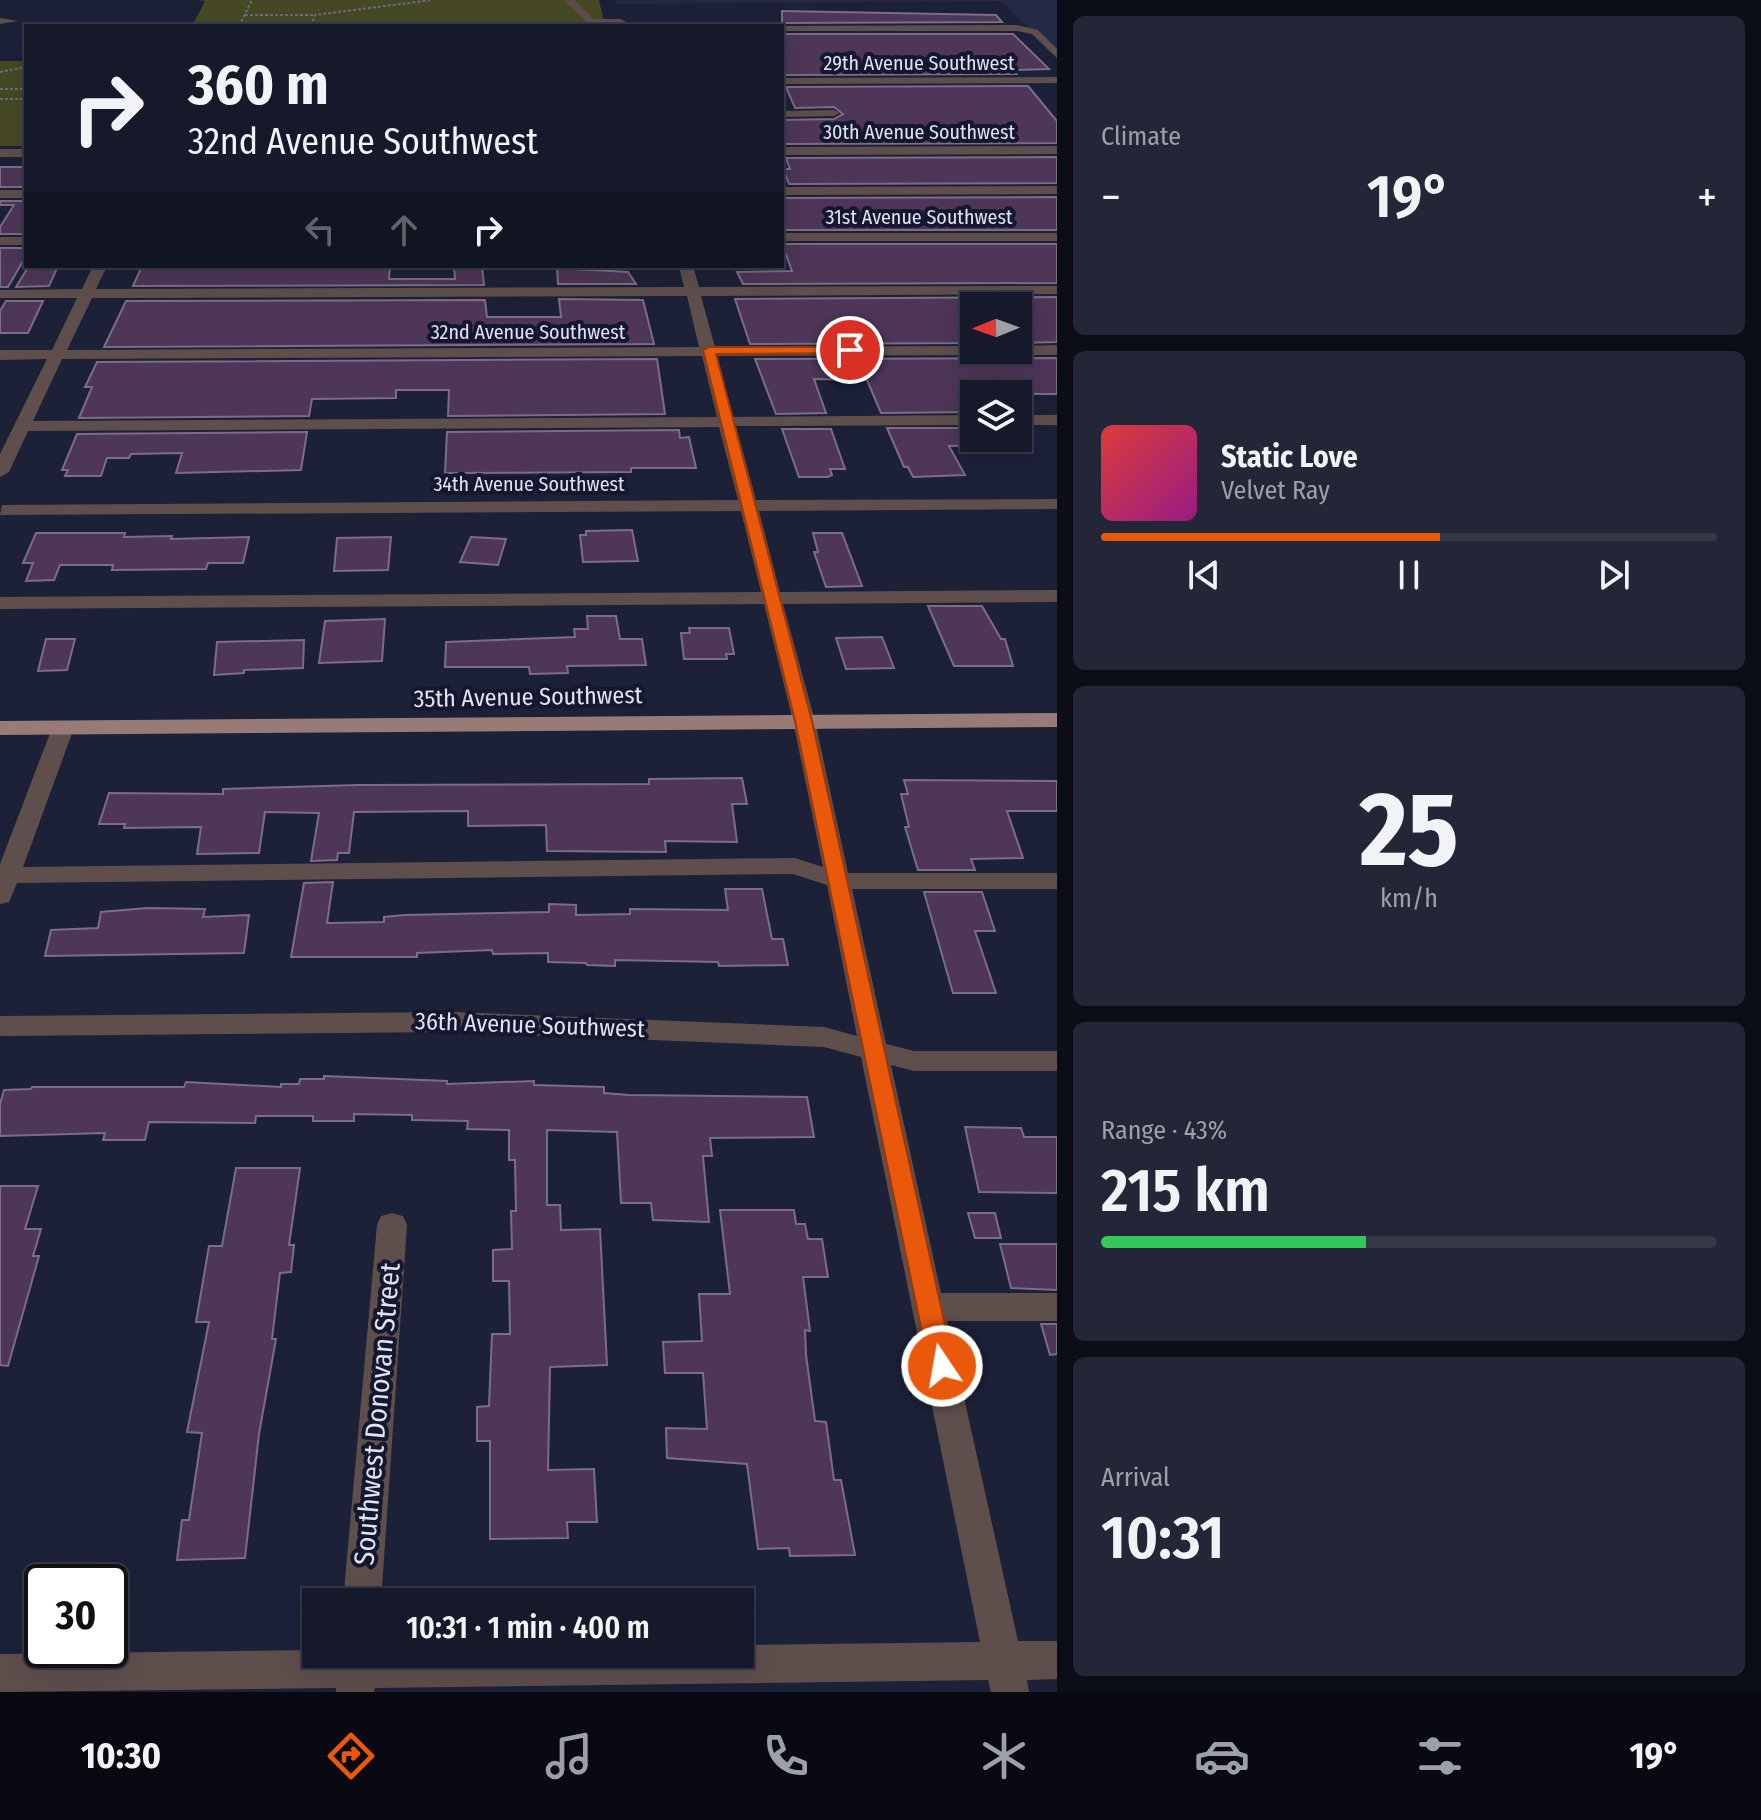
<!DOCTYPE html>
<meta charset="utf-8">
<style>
body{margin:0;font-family:"Fira Sans Condensed",sans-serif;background:#232636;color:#f1f3f6;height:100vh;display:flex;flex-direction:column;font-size:30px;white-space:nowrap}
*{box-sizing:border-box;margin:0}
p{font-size:26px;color:#9ea0a8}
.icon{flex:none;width:44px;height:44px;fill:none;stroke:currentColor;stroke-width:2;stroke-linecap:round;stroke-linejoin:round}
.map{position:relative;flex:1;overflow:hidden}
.side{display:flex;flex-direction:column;gap:16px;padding:16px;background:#0c0e17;width:704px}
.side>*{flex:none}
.hud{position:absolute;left:24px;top:24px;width:760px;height:244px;border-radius:0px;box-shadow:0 8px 32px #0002,0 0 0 2px #353847;background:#16192a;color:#f1f3f6;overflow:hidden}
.needle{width:52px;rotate:269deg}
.tools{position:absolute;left:960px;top:292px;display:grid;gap:16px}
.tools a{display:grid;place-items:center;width:72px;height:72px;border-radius:0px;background:#16192a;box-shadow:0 8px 32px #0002,0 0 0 2px #353847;font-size:40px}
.speed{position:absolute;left:24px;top:1564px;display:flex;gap:16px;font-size:40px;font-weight:700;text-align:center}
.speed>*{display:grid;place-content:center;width:104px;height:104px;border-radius:50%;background:#16192a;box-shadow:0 8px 32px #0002,0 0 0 2px #353847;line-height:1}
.speed .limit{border:4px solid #111;border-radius:12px;background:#fff;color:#111}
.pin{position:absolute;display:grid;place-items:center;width:68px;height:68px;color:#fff;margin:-34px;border:4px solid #fff;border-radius:50%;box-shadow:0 2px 8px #0007}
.me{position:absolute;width:88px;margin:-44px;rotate:348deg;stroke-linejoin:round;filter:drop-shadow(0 0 6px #0008)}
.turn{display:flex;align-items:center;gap:28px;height:168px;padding:0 32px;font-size:36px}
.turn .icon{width:104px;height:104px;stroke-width:2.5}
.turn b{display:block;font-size:56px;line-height:68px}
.lanes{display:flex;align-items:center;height:76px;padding:0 32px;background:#0003;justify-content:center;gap:40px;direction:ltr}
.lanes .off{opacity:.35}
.big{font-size:60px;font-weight:600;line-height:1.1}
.side .tile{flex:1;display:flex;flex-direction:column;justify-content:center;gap:12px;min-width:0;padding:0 28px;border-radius:12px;background:#232636}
.side .dial{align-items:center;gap:0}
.dial b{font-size:104px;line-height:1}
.song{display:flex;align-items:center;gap:24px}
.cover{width:96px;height:96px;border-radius:12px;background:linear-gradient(135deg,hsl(0 70% 55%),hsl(310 70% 35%))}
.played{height:8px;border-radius:4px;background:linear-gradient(90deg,#ea580c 55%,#353847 55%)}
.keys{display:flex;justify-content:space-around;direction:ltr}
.heat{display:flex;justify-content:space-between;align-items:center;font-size:44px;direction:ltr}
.charge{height:12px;border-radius:6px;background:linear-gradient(90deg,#34c759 43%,#353847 0)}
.trip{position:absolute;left:302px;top:1588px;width:452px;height:80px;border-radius:0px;background:#16192a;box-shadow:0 8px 32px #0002,0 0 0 2px #353847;font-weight:600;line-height:80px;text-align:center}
.menu{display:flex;height:128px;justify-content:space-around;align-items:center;background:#090a11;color:#9ea0a8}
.menu .icon{width:56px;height:56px}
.menu .current{color:#ea580c}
.menu b{font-size:36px;color:#f1f3f6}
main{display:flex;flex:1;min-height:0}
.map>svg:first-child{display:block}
.built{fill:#242946}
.green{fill:#464924}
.building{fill:#4d3657;stroke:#7d6c85;stroke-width:2}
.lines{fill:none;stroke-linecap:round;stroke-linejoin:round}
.path{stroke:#696d81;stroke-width:2;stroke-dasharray:3 2;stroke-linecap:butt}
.minor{fill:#5e4f4d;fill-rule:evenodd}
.major{fill:#987b77;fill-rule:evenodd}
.route{fill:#ea580c;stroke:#983908;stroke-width:2}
.labels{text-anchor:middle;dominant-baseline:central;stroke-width:8;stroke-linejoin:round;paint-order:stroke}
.far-street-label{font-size:20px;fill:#dfe3f2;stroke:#14172d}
.street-label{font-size:24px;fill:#dfe3f2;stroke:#14172d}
.near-street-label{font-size:28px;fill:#dfe3f2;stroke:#14172d}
</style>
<main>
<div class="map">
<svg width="1057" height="1692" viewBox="0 0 1057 1692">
<rect width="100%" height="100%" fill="#1d2138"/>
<polygon class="built" points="615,0 1057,0 1057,55 1001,1 616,4"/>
<g class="green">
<polygon points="197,0 599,0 605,26 192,26 205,1"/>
<rect x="0" y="61" width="26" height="85"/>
</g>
<g class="building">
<polygon points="782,11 996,15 1002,22 782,23"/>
<polygon points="782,34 1013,34 1049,69 1012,70 1016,74 782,75"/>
<polygon points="1028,86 1057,121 1057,143 782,144 782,120 834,119 843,114 834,107 795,108 786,87"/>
<polygon points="1057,157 1057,183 789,184 783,169 790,169 786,158"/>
<rect x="0" y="167" width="26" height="20"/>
<polygon points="1057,197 1057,230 782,230 782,198"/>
<polygon points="0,201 26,201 26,234 0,234 0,227 14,205 0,205"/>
<polygon points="782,244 1057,244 1057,283 743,284 737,272 792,271"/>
<polygon points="0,248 26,248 26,256 8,287 0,287"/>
<polygon points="29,266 58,266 49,286 16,287"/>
<polygon points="142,266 390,266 389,279 455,279 454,266 482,266 484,285 133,286"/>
<polygon points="557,268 628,272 636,284 558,284"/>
<polygon points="1057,297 1057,342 1018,343 1018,306 974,306 974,343 750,344 735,299"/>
<polygon points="559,299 643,300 654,344 104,347 126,301 485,300 487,317 561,317"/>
<polygon points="6,301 43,301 28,333 0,333 0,311"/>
<polygon points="1057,358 1057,394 969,394 974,402 974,412 881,413 867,380 814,379 826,413 776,414 755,359"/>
<polygon points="657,359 665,414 448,416 449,390 396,390 396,398 312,399 309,416 79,418 92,387 85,387 97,362"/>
<polygon points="887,428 974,428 974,438 995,438 999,445 949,446 965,475 913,477 908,467 904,467"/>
<polygon points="782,429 831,429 845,469 830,469 832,475 828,477 799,477"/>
<polygon points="679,430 680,438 689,437 696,468 631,468 631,472 445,473 447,432"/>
<polygon points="307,432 301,470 176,473 182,453 131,454 129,458 107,458 101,476 65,476 68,470 62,470 77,434"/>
<polygon points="632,530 638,561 583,562 580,535 586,535 586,531"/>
<polygon points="36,533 125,533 124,537 172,536 171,539 249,537 243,563 208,563 206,569 112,570 113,565 60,565 54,580 26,581 33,563 23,563"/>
<polygon points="813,533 842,533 862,586 826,587 814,552 818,552"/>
<polygon points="391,537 388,570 334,571 337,538"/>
<polygon points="471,537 506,539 498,565 460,562"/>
<polygon points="928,606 982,606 1001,639 1005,639 1013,666 954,666"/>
<polygon points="587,616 616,616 620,639 642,639 646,665 567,666 568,673 530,674 529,667 445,667 446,642 575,637 574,629 588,629"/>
<polygon points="385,619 382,661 319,663 325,621"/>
<polygon points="689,628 729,628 734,654 726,654 727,659 684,659 681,633 690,633"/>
<polygon points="882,637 894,668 846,669 836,638"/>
<polygon points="46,639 75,639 67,670 38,671"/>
<polygon points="304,640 303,668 244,670 244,673 214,675 217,642"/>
<polygon points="742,778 747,804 732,804 737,842 665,841 666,852 547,851 546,825 468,826 468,811 354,812 349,853 338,853 337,860 311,861 319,813 265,812 259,853 197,854 201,827 124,828 125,824 99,824 109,793 223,794 223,789 359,785 649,784 649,779"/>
<polygon points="904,780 1057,781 1057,811 1007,811 1023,858 971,859 975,870 918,870 905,827 909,827 901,794 908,794"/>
<polygon points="333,882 327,923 384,922 384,917 405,915 549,912 549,904 576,905 576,915 630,914 630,909 728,910 725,889 762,889 772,939 783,939 788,965 719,966 718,962 615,960 615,966 587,965 586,963 548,962 548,953 493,954 492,950 417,953 417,957 291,957 304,883"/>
<polygon points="924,892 982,892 995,931 975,931 996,993 953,993"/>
<polygon points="147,908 205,909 203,917 249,915 244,953 45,956 51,930 98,928 101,912"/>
<polygon points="324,1076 447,1081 447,1084 534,1081 534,1085 604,1087 604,1093 629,1095 807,1097 814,1137 710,1138 712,1156 703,1156 709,1222 653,1220 651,1203 621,1203 617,1132 547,1130 547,1205 560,1205 561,1230 600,1229 607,1365 550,1367 548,1470 594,1469 597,1522 567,1522 568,1538 490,1539 490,1441 477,1441 477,1407 489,1406 492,1334 510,1334 509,1281 493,1281 493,1250 512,1249 511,1211 516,1211 515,1160 509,1160 509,1130 467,1129 468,1121 412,1120 412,1115 354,1114 354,1121 313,1121 313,1116 256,1116 255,1123 149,1122 145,1140 103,1140 105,1133 0,1136 0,1104 4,1090 31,1089 32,1087 184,1087 186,1082 281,1087 281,1084 299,1084 300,1079 324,1079"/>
<polygon points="965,1127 1021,1128 1024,1137 1057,1137 1057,1193 979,1192"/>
<polygon points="236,1168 300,1168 289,1245 294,1245 291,1272 280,1273 272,1339 276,1339 259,1434 245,1558 177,1560 182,1520 189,1520 202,1433 187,1432 209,1322 196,1322 209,1246 222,1246"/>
<polygon points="0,1186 38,1186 25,1229 41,1229 33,1256 39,1256 8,1366 0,1365"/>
<polygon points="720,1210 794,1210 796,1224 805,1224 808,1239 822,1239 828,1277 803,1277 810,1331 805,1330 806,1355 815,1421 826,1422 834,1480 841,1480 855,1555 790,1556 789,1548 758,1549 747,1464 667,1458 666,1428 707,1429 703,1373 665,1373 663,1342 702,1341 699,1294 730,1294"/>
<polygon points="968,1213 995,1213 1001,1238 975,1238"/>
<polygon points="1000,1244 1057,1244 1057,1290 1011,1288"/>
<polygon points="1041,1324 1057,1324 1057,1354 1050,1355"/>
</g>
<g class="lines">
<g class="path">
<polyline points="245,15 315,15"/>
<polyline points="239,26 252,0"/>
<polyline points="311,26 315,15 432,0"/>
<polyline points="0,72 26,67"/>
<polyline points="0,89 26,89"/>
<polyline points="0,99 26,99"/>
</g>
<g class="minor">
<polygon points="574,0 594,19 621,19 626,22 621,25 588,24 565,1"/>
<polygon points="0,18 18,21 0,24"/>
<polygon points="1017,25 1038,30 1057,49 1057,58 1032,34 1017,31 782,31 782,26 779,26"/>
<polygon points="1057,77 1057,83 782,84 782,78"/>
<polygon points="782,111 834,110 840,113 834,116 782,117"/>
<polygon points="1057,146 1057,154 782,155 782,147"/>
<rect x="0" y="149" width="26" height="8"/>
<polygon points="1057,186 1057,194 782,195 782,187"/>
<rect x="0" y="190" width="26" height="8"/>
<rect x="782" y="233" width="275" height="8"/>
<rect x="0" y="237" width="26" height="8"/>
<path d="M93,266H107L96,289L684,287L679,266H693L699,287L1057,286V294L701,296L715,347L974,346V350H1018V346L1057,345V355L717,356L733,417L974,415V425L736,426L756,500L1057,499V509L759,511L780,592L1057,590V602L783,604L815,721L848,873H1057V889H852L886,1044L914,1051H1057V1071H914L891,1065L941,1293H1057V1321H947L1018,1641H1057V1679L1027,1680L1029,1692H991L988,1680L375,1688L374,1692H336V1688L0,1692V1654L316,1650V1654H740V1645L980,1642L861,1057L824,1047L454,1032L0,1036V1016L454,1012L824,1027L857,1036L827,885L793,874L17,883L9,902L0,904V864L52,728L63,721L74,728L23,867L795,858L823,867L793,721L764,604L0,609V597L761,592L741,511L0,515L2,505L738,500L719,427L28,431L9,472L0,477V454L47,359L0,360V350H52L77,298H0V290L82,289ZM687,296L699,347L67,350L92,298ZM702,356L717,417L33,421L62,359Z"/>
<rect x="1018" y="415" width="39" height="10"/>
<polygon points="392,1213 403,1216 407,1225 381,1602 343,1602 377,1225 381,1216"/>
</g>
<polygon class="major" points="1057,713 1057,727 0,735 0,721"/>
</g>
<polygon class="route" points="850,347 856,350 854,353 716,354 812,721 954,1366 950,1373 942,1377 933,1373 929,1366 795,721 703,350 709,347"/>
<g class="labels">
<g class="far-street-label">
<text x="919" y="63">29th Avenue Southwest</text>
<text x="919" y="132">30th Avenue Southwest</text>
<text x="919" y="217">31st Avenue Southwest</text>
<text x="528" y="332">32nd Avenue Southwest</text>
<text x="529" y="484">34th Avenue Southwest</text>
</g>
<g class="street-label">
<text transform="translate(528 697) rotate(-1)">35th Avenue Southwest</text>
<text transform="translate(530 1025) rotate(2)">36th Avenue Southwest</text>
</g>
<g class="near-street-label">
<text transform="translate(377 1414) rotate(-85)">Southwest Donovan Street</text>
</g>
</g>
</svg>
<div class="tools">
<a><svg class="needle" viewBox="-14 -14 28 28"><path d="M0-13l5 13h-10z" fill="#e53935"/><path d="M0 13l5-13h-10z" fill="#9ea0a8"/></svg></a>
<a><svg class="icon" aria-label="layers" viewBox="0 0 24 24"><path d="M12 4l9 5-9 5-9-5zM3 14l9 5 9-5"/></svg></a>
</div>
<div class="speed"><div class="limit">30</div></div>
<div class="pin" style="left:850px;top:350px;background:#d93025"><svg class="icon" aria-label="arrive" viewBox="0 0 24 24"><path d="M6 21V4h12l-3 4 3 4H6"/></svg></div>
<svg class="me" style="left:942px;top:1366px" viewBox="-20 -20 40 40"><circle r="17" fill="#ea580c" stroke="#fff" stroke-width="3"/><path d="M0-11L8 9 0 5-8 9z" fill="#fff"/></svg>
<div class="trip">10:31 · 1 min · 400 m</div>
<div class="hud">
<div class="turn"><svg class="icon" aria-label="right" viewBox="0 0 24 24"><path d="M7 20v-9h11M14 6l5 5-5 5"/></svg><div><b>360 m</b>32nd Avenue Southwest</div></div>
<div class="lanes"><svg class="icon off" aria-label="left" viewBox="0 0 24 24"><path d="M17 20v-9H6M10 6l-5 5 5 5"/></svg><svg class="icon off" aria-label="ahead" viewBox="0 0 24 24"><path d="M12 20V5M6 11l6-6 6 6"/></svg><svg class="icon" aria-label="right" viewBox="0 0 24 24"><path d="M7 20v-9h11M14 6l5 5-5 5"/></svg></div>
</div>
</div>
<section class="side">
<div class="tile"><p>Climate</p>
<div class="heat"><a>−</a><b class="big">19°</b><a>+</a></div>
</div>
<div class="tile">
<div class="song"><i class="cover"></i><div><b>Static Love</b><p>Velvet Ray</p></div></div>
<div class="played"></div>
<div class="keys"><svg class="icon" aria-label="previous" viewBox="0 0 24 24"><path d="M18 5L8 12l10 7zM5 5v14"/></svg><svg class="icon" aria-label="pause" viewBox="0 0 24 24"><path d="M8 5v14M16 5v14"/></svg><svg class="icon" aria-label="next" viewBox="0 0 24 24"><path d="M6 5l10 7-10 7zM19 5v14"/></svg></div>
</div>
<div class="tile dial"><b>25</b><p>km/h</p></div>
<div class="tile"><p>Range · 43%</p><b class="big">215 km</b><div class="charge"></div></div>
<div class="tile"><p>Arrival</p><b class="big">10:31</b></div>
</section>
</main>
<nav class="menu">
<b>10:30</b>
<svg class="icon current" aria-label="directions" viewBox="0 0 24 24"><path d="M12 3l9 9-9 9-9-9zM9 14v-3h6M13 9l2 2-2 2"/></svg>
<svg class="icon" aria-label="music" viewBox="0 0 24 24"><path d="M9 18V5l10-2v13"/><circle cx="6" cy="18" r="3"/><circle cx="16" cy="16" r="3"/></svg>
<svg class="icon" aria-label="phone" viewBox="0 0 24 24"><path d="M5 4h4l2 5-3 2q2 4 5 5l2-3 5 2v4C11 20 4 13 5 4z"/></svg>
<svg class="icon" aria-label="climate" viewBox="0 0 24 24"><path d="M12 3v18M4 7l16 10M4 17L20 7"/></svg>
<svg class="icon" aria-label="car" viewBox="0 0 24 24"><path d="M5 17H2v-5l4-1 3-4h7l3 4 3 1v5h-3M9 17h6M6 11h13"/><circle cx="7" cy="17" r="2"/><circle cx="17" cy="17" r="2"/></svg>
<svg class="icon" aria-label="filters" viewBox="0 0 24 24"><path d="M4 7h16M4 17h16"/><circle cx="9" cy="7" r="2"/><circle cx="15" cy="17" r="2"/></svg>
<b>19°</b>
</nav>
